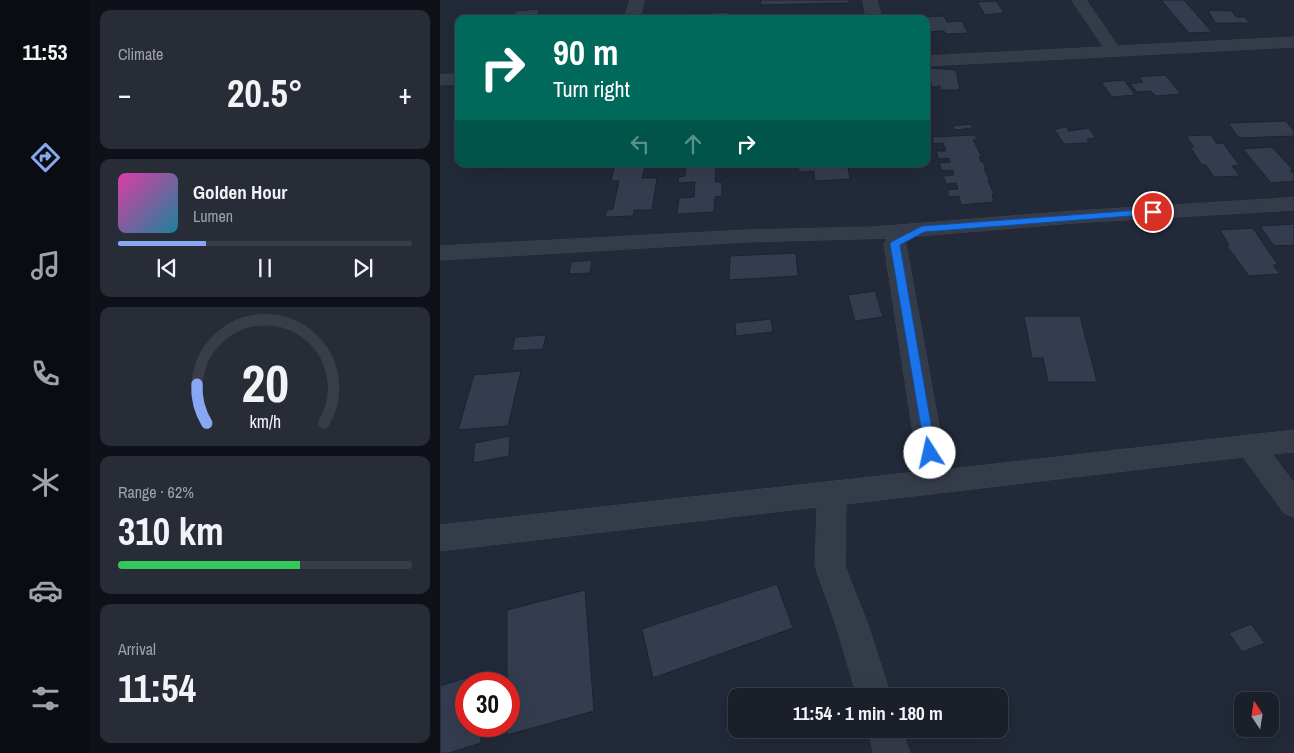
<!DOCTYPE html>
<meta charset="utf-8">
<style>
body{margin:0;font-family:"Archivo Narrow",sans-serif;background:#272c36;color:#f1f3f6;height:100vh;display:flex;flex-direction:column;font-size:19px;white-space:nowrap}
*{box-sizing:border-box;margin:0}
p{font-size:16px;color:#9fa2a8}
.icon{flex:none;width:28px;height:28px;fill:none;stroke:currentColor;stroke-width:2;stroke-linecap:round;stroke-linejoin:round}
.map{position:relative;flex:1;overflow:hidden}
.side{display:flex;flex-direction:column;gap:10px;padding:10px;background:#0e1117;width:350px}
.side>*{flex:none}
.hud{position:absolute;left:15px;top:15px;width:475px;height:152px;border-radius:10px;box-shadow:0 5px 20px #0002,0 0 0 1px #383d47;background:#00695c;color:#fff;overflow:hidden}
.needle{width:32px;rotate:348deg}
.controls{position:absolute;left:794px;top:692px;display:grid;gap:10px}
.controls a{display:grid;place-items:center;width:45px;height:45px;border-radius:10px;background:#1a1f2a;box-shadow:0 5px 20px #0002,0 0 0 1px #383d47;font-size:25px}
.speed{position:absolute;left:15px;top:672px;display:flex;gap:10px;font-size:25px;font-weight:700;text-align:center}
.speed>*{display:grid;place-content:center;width:65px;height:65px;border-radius:50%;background:#1a1f2a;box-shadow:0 5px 20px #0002,0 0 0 1px #383d47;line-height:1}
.speed .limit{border:8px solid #d22;background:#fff;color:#111}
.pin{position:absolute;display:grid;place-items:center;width:42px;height:42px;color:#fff;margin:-21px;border:2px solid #fff;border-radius:50%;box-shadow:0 1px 5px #0007}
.me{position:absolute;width:55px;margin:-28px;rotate:350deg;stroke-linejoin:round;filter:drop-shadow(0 0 4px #0008)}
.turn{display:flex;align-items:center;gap:18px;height:105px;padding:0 15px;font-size:22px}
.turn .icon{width:65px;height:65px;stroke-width:2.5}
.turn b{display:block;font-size:35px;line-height:42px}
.lanes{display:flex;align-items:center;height:48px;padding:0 15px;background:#0003;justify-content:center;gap:25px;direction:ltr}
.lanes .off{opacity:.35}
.big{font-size:38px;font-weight:800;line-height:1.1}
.side .card{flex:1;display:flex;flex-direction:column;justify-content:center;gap:8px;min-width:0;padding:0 18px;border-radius:10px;background:#272c36}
.side .dial{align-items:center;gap:0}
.dial svg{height:130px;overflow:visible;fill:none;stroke:#383d47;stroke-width:7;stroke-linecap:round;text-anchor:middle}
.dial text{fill:#f1f3f6;stroke:none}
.song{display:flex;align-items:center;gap:15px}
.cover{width:60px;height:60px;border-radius:8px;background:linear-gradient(135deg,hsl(320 70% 55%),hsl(190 70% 35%))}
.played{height:5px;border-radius:2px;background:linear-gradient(90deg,#87a7f3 30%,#383d47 30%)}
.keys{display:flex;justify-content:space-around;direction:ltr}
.heat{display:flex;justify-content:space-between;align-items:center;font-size:28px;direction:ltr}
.charge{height:8px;border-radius:4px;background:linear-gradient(90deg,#34c759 62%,#383d47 0)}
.trip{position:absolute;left:288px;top:688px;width:280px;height:50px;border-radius:10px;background:#1a1f2a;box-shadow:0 5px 20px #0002,0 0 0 1px #383d47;font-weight:800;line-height:50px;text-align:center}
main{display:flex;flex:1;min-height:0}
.dock{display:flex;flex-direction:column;width:90px;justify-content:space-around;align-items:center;background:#0a0c11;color:#9fa2a8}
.dock .icon{width:35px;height:35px}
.dock .active{color:#87a7f3}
.dock b{font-size:22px;color:#f1f3f6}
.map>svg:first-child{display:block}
.building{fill:#343d4f;stroke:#1d232f}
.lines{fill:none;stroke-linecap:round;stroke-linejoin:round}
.minor-casing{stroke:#3f4552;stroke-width:1}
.minor{fill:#353c49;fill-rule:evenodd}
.route{fill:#1a73e8;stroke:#114b97}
</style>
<main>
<nav class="dock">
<b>11:53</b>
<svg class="icon active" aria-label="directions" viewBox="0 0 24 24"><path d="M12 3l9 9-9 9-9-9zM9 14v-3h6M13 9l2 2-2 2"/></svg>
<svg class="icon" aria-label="music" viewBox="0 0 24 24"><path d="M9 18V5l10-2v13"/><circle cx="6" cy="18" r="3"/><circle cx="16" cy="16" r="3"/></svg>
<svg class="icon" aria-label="phone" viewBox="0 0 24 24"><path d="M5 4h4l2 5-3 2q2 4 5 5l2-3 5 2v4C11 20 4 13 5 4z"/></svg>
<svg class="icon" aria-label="climate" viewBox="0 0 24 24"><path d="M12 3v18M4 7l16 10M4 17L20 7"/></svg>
<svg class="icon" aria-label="car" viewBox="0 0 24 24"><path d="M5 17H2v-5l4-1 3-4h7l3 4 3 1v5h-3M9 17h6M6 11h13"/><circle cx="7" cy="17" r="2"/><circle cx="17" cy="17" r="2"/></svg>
<svg class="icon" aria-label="filters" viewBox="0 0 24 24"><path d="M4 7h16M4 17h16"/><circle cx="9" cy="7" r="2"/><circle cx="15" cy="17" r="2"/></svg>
</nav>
<section class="side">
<div class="card"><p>Climate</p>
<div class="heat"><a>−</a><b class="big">20.5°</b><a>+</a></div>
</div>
<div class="card">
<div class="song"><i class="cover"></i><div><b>Golden Hour</b><p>Lumen</p></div></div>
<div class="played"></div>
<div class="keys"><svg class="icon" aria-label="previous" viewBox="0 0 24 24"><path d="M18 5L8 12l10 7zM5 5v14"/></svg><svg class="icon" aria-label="pause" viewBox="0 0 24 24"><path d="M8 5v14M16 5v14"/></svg><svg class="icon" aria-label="next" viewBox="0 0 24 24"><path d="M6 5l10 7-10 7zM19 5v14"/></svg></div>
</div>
<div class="card dial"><svg viewBox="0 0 100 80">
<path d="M14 69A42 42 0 1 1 86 69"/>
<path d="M14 69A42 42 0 0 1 8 45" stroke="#87a7f3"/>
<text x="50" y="56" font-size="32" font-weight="700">20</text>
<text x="50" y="72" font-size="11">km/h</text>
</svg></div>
<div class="card"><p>Range · 62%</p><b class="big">310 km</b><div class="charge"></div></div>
<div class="card"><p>Arrival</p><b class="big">11:54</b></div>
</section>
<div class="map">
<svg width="854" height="753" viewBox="0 0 854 753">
<rect width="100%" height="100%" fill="#222938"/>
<g class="building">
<polygon points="321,0 409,0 409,3 320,5"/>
<polygon points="721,0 744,0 772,32 749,33"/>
<polygon points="556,1 564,13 545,15 537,2"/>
<polygon points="99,9 98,16 74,18 75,11"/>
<polygon points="768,10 792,11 796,17 805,17 809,23 775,23"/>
<polygon points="290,12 290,16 306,15 306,19 219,19 220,16"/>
<polygon points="504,16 507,22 522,21 528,33 506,34 504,31 486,32 486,19 479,17"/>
<polygon points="488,68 516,70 520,90 500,90 500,86 492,87 491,83 486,83"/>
<polygon points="725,75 741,94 716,96 711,91 697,92 690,84 703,82 699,77"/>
<polygon points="684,80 695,95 672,97 661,82"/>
<polygon points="846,121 854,131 854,136 799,138 788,123"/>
<polygon points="531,124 533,128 515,130 512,126"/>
<polygon points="627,127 629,131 649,128 656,138 647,139 650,143 624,144 614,129"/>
<polygon points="535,135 537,140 533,140 542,157 539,157 541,162 543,161 546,169 544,169 550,181 548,181 554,194 552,195 554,202 521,205 519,196 509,197 507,190 518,189 516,183 506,184 503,176 514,175 513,170 502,171 499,163 510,162 509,158 498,159 496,151 506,151 503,143 494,144 492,137"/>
<polygon points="771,135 777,144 783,143 799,165 792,166 800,176 774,177 766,165 762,165 750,147 754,147 746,136"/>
<polygon points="832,147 853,170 850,170 854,174 854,181 831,183 803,149"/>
<polygon points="53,164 75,164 74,167 52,168"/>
<polygon points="183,164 219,164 219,166 205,166 202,178 217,178 212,210 194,210 193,216 165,217 167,210 173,209 179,181 171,181 174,167 182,166"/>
<polygon points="243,164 276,164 275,182 282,182 282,196 275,197 274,212 237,214 239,198 254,197 255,182 238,183 239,177 245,176 246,164"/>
<polygon points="358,164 419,164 419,165 408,166 410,179 375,181 374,171 359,172"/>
<polygon points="854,224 854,245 834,246 820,226"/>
<polygon points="813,228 838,265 833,265 840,274 809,276 786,245 789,245 780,230"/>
<polygon points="356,253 358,276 289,280 290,256"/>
<polygon points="152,260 150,273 129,274 131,262"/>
<polygon points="435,291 443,317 415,321 408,295"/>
<polygon points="584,316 640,316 657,382 608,382 603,358 592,358"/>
<polygon points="331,319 333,332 296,336 295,323"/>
<polygon points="106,335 103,349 72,351 75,337"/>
<polygon points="81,371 68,426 18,430 34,375"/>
<polygon points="70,436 69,456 33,463 35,443"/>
<polygon points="337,584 353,628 213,678 202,629"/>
<polygon points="145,590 154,711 67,735 67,610"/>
<polygon points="811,624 825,643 802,652 789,633"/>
<polygon points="38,674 38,684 26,684 26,726 40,726 41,743 9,753 0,753 0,686"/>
</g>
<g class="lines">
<g class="minor-casing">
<g id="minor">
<polygon points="190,0 204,0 200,19 185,19"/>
<polygon points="423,0 437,0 442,19 427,19"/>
<polygon points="632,0 646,0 678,46 854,37 854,47 486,66 486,56 663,47"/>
<polygon points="19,74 19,84 0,85 0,75"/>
<polygon points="854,198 854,210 634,223 456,238 463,239 466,244 504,453 511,469 854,430 854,452 832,454 854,483 854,517 844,513 803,457 406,504 405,566 428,625 451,696 417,696 396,625 375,566 377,507 0,551 0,525 485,471 476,453 444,244 447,239 453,238 306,242 0,260 0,246 306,230 433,227 634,211"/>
<polygon points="428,729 462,729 470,753 434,753"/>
</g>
</g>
<use href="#minor" class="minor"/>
</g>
<polygon class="route" points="713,209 716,210 716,214 484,232 460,245 496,453 494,457 486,457 450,244 451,242 482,226"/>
</svg>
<div class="controls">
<a><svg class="needle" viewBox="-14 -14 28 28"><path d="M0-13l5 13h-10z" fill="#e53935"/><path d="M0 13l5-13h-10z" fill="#9fa2a8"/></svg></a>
</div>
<div class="speed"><div class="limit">30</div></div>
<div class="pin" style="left:713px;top:212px;background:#d93025"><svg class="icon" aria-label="arrive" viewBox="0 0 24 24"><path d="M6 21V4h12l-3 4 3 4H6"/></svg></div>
<svg class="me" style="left:490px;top:453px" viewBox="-20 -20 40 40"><circle r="19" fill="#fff"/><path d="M0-13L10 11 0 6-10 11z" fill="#1a73e8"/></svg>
<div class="trip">11:54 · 1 min · 180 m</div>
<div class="hud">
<div class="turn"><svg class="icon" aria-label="right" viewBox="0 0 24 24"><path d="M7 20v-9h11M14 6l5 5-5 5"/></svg><div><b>90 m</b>Turn right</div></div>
<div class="lanes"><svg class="icon off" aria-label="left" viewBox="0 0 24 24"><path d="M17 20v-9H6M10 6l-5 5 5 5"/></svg><svg class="icon off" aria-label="ahead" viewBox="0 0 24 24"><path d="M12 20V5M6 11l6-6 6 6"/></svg><svg class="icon" aria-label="right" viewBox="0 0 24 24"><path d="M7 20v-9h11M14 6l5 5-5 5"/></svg></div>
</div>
</div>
</main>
